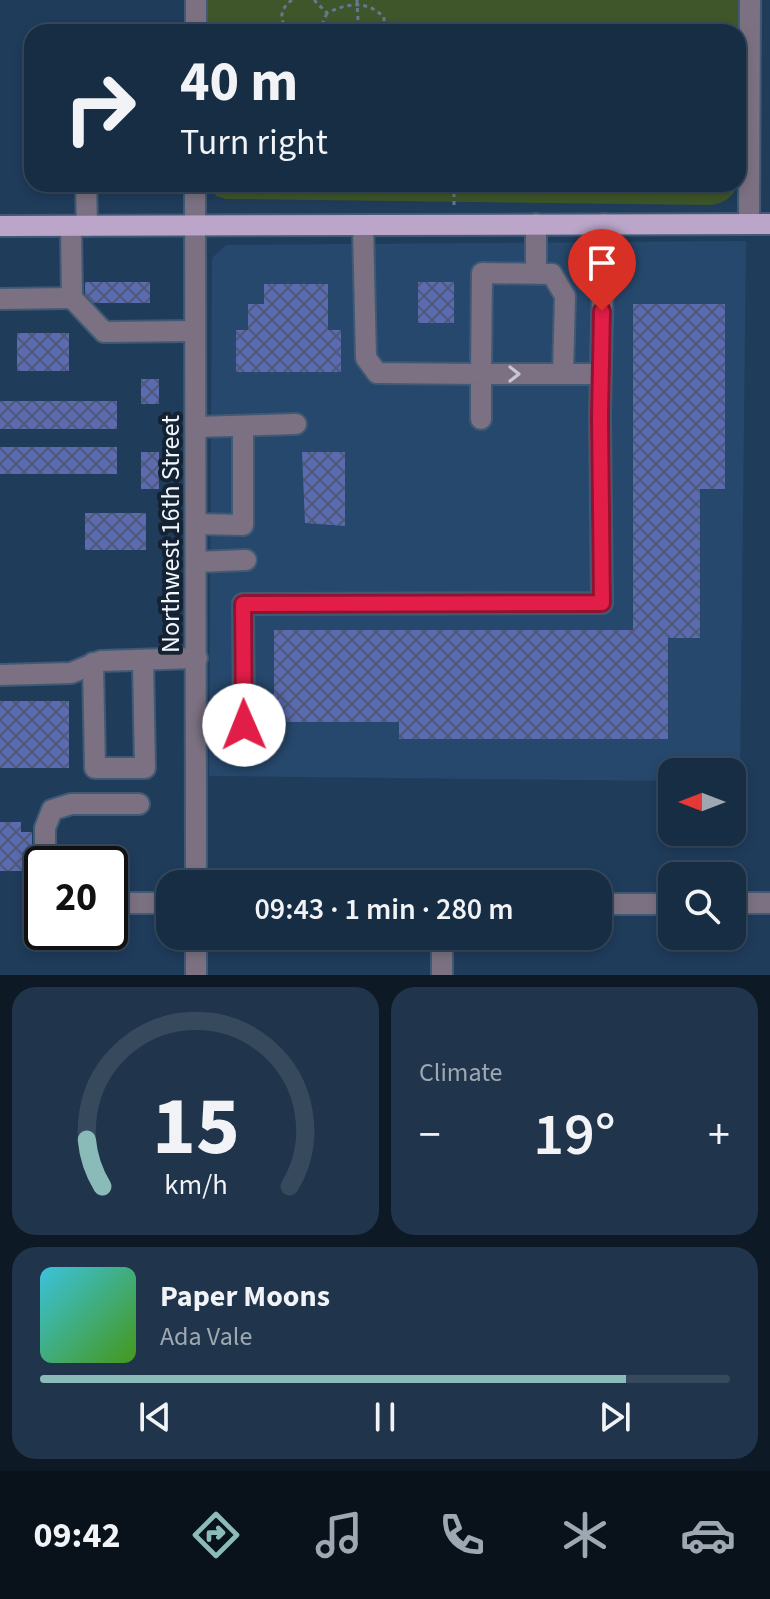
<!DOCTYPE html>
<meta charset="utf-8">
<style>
body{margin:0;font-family:"Source Sans 3",sans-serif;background:#20354b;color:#f1f3f6;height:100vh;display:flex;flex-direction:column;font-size:30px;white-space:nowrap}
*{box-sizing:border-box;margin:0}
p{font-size:26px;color:#9ea8b2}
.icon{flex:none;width:44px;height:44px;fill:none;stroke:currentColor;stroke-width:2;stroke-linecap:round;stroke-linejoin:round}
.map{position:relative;height:975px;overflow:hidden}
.sheet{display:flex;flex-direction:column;gap:12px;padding:12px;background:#0d1925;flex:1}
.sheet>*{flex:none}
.banner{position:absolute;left:24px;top:24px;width:722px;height:168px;border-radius:24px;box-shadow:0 4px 12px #0003,0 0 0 2px #36495d;background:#172d44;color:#f1f3f6;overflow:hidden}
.needle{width:52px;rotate:270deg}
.fabs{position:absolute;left:658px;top:758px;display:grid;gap:16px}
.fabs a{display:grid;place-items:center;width:88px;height:88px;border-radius:16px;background:#172d44;box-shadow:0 4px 12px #0003,0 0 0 2px #36495d;font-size:40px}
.speed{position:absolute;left:24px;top:846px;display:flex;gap:16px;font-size:40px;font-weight:700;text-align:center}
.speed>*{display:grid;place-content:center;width:104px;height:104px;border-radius:50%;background:#172d44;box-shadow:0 4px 12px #0003,0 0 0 2px #36495d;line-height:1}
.speed .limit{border:4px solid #111;border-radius:12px;background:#fff;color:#111}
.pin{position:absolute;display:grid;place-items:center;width:68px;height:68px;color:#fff;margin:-82px -34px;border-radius:50% 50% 50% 0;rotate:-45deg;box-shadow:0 0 8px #0007}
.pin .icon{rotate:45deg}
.me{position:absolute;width:88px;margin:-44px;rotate:359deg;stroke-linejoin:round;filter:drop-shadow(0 0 6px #0008)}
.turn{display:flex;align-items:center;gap:28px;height:168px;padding:0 24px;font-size:36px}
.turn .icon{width:104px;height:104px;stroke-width:2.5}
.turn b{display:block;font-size:56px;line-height:68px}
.big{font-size:60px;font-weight:600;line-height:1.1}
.sheet .card{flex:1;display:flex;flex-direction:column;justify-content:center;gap:12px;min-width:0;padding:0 28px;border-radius:24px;background:#20354b}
.sheet .dial{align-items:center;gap:0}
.dial svg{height:208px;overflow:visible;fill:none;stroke:#36495d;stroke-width:7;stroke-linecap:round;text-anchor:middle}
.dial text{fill:#f1f3f6;stroke:none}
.song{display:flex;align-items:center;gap:24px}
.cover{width:96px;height:96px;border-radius:12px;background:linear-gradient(135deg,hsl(190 70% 55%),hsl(100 70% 35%))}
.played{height:8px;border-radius:4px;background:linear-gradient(90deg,#8bbbb9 85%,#36495d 85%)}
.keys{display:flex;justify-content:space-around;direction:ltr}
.heat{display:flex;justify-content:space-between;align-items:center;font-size:44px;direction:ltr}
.sheet .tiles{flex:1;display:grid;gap:12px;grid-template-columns:1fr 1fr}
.card:last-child{grid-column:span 2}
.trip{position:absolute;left:156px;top:870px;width:456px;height:80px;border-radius:24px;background:#172d44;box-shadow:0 4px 12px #0003,0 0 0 2px #36495d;font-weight:600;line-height:80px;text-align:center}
.tab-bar{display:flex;height:128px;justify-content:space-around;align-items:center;background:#09121b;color:#9ea8b2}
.tab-bar .icon{width:56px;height:56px}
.tab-bar .current{color:#8bbbb9}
.tab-bar b{font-size:36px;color:#f1f3f6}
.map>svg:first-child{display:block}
.built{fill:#26486c}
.park{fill:#3e5629}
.building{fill:url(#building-cross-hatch)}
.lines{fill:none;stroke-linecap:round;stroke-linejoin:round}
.minor-casing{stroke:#405a75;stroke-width:24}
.major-casing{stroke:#405a75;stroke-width:24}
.path{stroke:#637990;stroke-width:3;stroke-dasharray:4 4;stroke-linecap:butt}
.minor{stroke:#7b7182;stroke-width:20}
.major{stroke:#bba6ca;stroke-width:20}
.oneway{stroke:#c6c7d3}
.route-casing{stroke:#92132f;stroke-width:20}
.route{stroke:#e11d48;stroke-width:14}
.labels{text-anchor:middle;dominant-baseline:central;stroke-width:8;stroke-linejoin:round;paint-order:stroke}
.street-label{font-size:26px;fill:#eff6fe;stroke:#152231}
</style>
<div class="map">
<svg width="770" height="975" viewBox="0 0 770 975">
<defs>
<pattern id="building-cross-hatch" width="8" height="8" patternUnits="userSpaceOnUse" patternTransform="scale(2)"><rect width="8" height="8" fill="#5a6baf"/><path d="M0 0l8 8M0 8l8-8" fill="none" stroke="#505979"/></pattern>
</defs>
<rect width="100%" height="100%" fill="#1f3c5b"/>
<polygon class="built" points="746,241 740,782 732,782 732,772 672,772 672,781 209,776 212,258 226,245"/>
<g class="park">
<polygon points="207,0 739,0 738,184 738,32 207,32"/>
<path d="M210,184H738C734,197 724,203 711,205L226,199L216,196Z"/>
</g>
<g class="building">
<rect x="85" y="282" width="65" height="21"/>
<rect x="418" y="282" width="36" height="41"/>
<polygon points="264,284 328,284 328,330 341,330 341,372 236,372 236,330 248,330 248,304 264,304"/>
<polygon points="633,304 725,304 725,489 700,489 700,638 668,638 668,739 399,739 399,722 274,722 274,630 633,630"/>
<rect x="17" y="333" width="52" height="38"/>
<rect x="141" y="379" width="18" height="25"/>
<rect x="0" y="401" width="117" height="28"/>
<rect x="0" y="447" width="117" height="27"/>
<rect x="141" y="452" width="18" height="37"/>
<polygon points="302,452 345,452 345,526 305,523"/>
<rect x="85" y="513" width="61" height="37"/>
<rect x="0" y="701" width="69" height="67"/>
<polygon points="0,822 21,822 21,832 32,832 32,844 57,844 57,859 35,859 32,861 32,871 0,871"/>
</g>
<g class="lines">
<g class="minor-casing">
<g id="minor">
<polyline points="196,32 196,0"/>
<polyline points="86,184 87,226"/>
<polyline points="195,184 196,884"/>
<polyline points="536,224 536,273"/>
<polyline points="749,224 750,0"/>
<polyline points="363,226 366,358 377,373 481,374 481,419"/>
<polyline points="71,227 72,298 104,332 195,331"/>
<polyline points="0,299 72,298"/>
<polyline points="563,374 565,296 552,274 482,273 481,374 601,374"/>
<polyline points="196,427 296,424"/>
<polyline points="196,524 243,525 243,426"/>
<polyline points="196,562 246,560"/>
<polyline points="93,663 95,768 145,768 143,660"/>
<polyline points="0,675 71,673 101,661 197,658"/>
<polyline points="244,725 243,604 602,603 600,416 604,224"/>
<polyline points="45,864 45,828 52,810 71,804 139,804"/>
<polyline points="110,903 170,903"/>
<polyline points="732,903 770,903"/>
<polyline points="598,904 672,904"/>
<polyline points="196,936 196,975"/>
<polyline points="442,936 442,975"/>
</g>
</g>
<g class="major-casing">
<polyline id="major" points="0,226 770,224"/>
</g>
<g class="path">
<path d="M292,0C279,9 278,23 292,32"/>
<path d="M314,0L327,13C348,3 366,0 384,17V32"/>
<polyline points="357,0 358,20"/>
<polyline points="319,32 327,13"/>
<polyline points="454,205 454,184"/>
</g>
<use href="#minor" class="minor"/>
<use href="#major" class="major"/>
</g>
<defs><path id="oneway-chevron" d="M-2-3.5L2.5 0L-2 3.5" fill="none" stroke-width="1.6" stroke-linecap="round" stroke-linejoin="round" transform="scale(2)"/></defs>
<use class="oneway" href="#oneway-chevron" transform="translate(514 374)"/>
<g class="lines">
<g class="route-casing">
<polyline id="route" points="244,725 243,604 602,603 600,416 602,311"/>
</g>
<use href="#route" class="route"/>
</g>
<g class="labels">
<g class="street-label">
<text transform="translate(170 534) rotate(-90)">Northwest 16th Street</text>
</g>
</g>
</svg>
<div class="fabs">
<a><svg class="needle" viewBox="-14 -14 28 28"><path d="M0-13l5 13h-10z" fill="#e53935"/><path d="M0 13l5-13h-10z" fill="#9ea8b2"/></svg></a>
<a><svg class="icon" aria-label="search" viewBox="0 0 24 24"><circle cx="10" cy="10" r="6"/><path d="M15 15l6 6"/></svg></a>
</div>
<div class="speed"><div class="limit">20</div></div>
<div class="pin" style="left:602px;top:311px;background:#d93025"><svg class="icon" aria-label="arrive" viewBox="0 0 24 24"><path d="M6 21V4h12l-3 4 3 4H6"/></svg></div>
<svg class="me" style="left:244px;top:725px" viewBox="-20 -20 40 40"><circle r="19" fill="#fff"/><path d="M0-13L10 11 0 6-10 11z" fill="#e11d48"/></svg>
<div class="trip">09:43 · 1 min · 280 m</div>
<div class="banner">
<div class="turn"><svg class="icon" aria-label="right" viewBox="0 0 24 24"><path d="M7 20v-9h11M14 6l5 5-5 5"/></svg><div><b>40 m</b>Turn right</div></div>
</div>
</div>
<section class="sheet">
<div class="tiles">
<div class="card dial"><svg viewBox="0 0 100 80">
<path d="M14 69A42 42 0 1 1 86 69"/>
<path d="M14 69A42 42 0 0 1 8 51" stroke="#8bbbb9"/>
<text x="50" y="56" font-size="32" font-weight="700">15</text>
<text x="50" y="72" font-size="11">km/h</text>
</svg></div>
<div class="card"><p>Climate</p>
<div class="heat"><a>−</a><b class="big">19°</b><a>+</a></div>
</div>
<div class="card">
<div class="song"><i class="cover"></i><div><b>Paper Moons</b><p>Ada Vale</p></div></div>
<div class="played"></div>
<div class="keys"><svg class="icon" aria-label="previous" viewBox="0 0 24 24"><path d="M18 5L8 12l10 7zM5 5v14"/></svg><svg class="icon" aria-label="pause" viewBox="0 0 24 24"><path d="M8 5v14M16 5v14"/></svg><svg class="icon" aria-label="next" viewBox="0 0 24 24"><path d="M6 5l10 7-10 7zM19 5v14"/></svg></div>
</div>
</div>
</section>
<nav class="tab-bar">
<b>09:42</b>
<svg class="icon current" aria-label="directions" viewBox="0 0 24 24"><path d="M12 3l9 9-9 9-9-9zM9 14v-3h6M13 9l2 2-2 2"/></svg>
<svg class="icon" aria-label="music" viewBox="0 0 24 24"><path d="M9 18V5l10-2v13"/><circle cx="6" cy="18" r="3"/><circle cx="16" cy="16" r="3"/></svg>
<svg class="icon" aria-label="phone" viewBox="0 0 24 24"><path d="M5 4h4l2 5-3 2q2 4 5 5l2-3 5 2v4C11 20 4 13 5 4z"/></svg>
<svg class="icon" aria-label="climate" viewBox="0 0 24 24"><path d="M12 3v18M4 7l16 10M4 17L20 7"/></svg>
<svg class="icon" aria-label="car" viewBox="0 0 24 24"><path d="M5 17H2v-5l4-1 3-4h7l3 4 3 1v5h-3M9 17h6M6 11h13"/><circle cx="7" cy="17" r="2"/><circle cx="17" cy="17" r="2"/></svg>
</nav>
